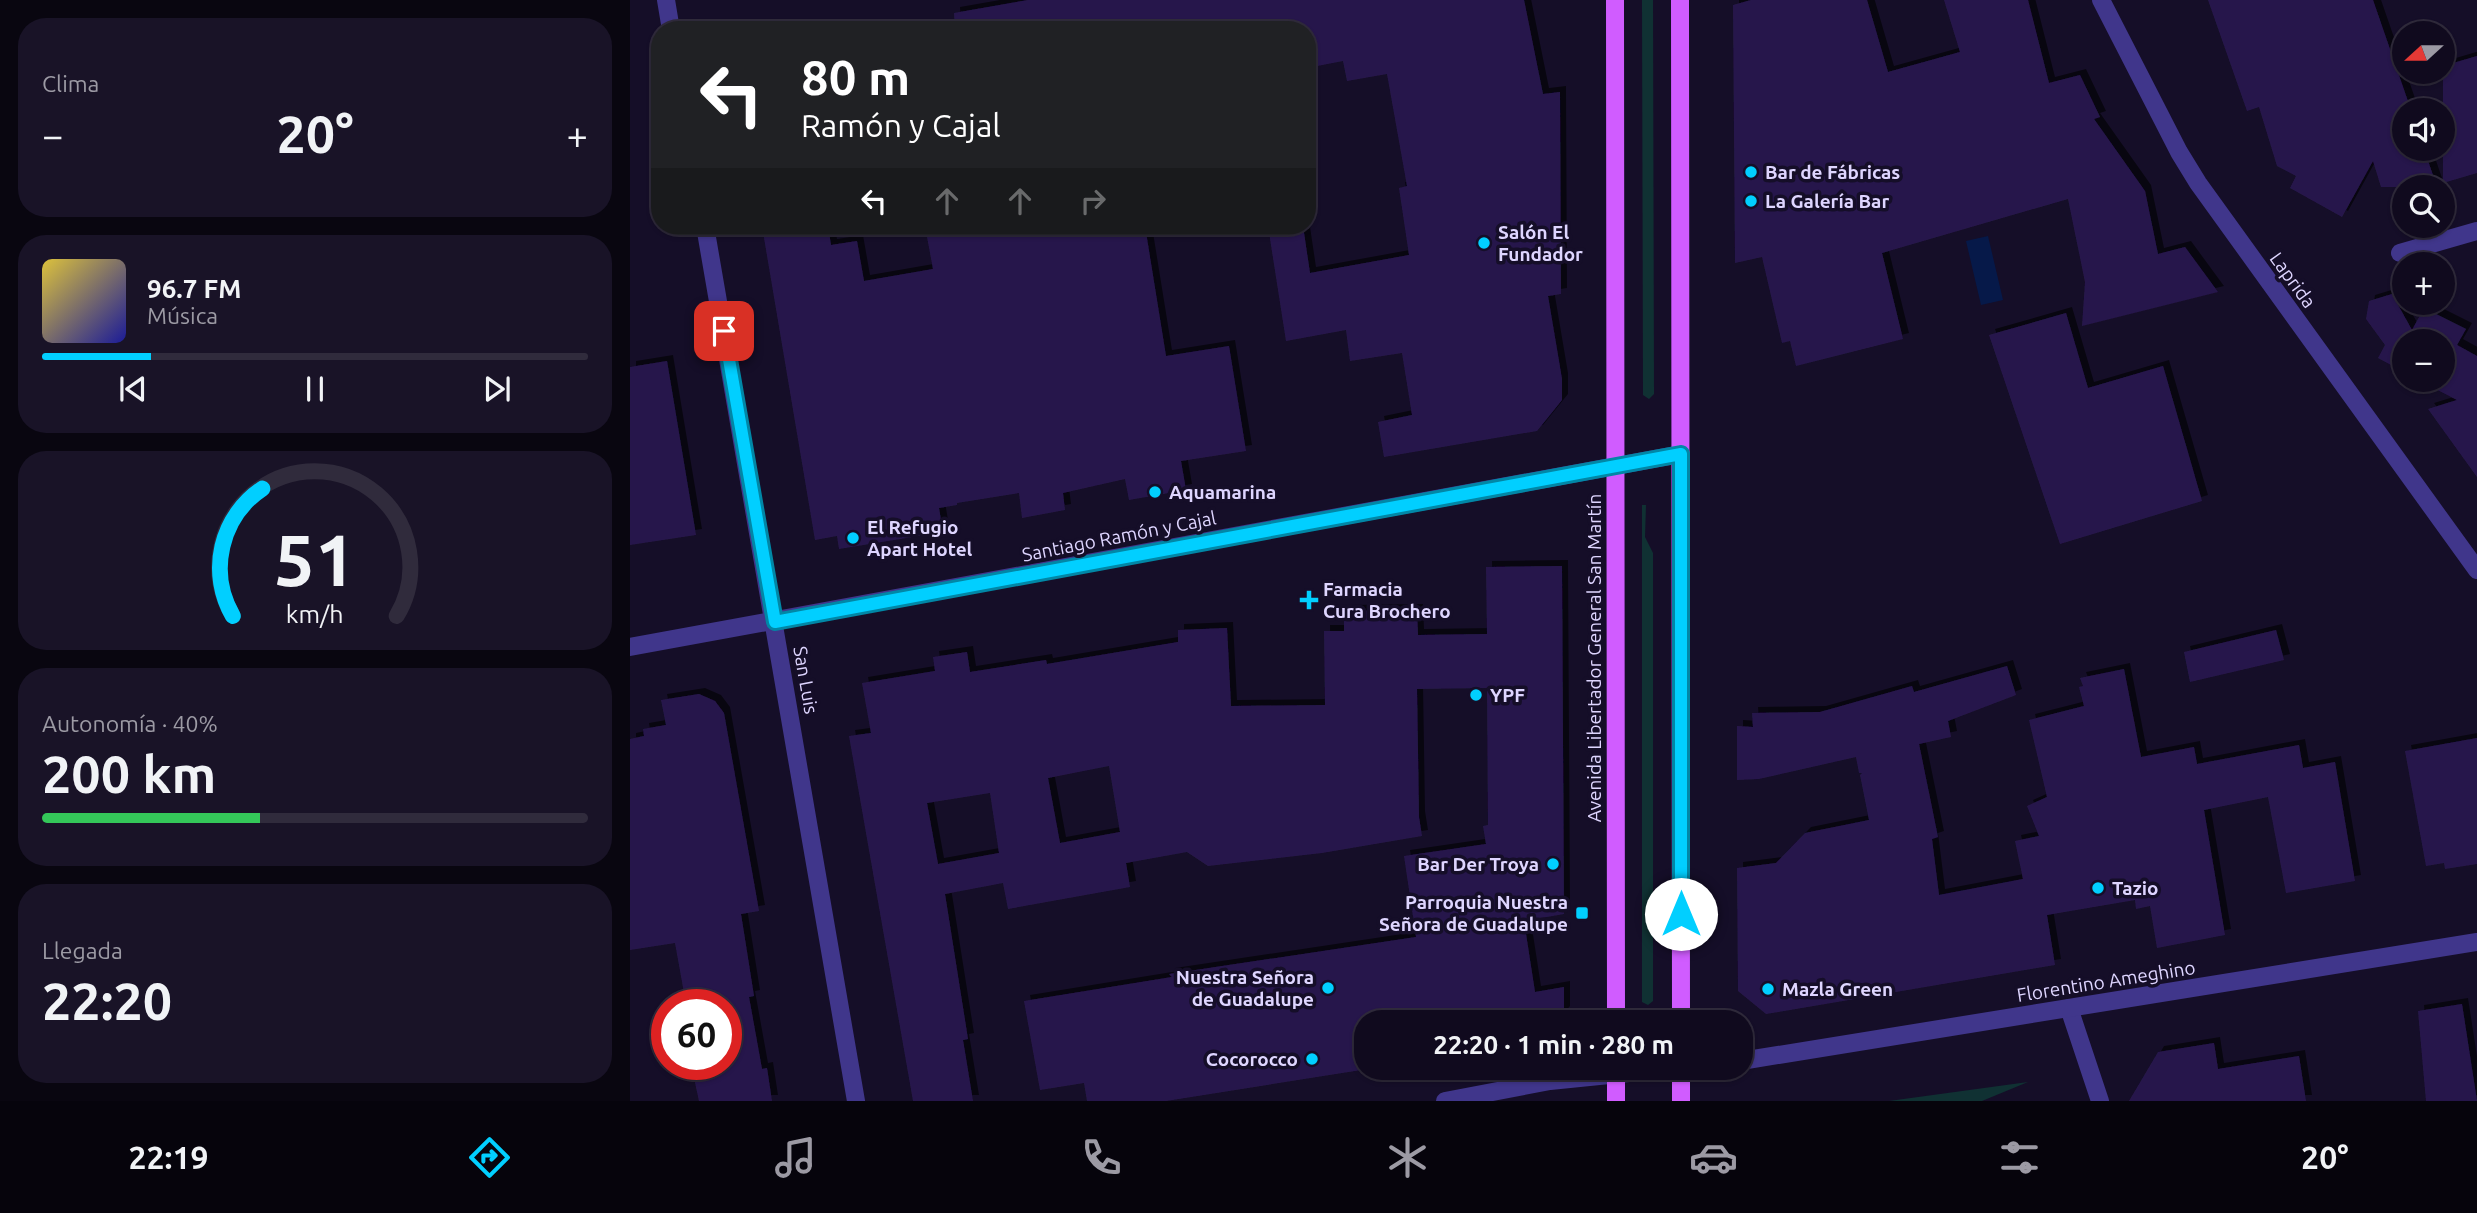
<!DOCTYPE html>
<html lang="es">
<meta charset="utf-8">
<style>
body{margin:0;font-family:Ubuntu,sans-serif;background:#191327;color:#f1f3f6;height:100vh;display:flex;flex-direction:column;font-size:26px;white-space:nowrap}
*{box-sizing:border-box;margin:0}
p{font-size:23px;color:#9c9aa4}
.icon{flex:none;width:38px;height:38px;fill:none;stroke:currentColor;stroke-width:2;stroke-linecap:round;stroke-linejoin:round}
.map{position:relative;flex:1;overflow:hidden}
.details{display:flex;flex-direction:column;gap:18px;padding:18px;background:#090610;width:630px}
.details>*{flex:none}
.guide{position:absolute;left:21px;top:21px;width:665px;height:214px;border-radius:28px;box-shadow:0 2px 5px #0004,0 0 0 2px #302b3c;background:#202124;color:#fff;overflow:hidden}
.needle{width:46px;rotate:249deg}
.buttons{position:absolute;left:1762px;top:21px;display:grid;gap:14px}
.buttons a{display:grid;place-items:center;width:63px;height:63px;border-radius:50%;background:#100a1e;box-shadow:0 2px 5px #0004,0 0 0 2px #302b3c;font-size:35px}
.speed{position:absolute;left:21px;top:989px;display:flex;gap:14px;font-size:35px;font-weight:700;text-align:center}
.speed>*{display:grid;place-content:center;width:91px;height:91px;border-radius:50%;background:#100a1e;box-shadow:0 2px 5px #0004,0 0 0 2px #302b3c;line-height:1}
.speed .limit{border:10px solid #d22;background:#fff;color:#111}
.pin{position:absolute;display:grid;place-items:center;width:60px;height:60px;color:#fff;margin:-30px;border-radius:14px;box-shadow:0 4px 10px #0006}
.me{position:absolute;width:77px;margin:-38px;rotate:0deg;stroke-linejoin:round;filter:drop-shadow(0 0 5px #0008)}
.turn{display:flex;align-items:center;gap:24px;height:147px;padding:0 35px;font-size:32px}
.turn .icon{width:91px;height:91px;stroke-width:2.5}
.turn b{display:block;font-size:49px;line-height:60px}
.lanes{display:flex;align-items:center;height:66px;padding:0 35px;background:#0003;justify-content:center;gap:35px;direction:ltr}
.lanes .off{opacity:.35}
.big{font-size:52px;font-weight:600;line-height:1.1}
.details .widget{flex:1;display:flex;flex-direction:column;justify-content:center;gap:10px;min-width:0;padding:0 24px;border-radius:28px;background:#191327}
.details .dial{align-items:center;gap:0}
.dial svg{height:182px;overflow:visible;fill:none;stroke:#302b3c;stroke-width:7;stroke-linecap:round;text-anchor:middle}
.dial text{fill:#f1f3f6;stroke:none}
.song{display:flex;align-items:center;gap:21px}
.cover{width:84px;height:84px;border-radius:10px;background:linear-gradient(135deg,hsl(50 70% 55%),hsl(240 70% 35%))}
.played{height:7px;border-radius:4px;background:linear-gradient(90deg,#01cfff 20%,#302b3c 20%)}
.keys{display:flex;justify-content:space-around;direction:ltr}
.heat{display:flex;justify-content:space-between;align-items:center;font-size:38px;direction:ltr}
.charge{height:10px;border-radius:5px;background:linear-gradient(90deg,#34c759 40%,#302b3c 0)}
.trip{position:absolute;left:724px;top:1010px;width:399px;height:70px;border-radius:28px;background:#100a1e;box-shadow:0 2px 5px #0004,0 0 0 2px #302b3c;font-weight:600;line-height:70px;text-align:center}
.tabs{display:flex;height:112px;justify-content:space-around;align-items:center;background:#06040c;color:#9c9aa4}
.tabs .icon{width:49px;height:49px}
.tabs .current{color:#01cfff}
.tabs b{font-size:32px;color:#f1f3f6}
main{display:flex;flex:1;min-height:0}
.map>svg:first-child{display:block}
.green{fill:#103133}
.water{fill:#061949}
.building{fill:#27184b;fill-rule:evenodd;filter:url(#shadow)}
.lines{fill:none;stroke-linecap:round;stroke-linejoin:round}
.minor{stroke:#40368b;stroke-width:18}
.primary{stroke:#d05cff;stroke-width:18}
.route-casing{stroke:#0187a6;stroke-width:18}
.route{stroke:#01cfff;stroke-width:12}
.poi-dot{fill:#01cfff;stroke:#150e28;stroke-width:2.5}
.labels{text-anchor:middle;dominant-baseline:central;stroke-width:7;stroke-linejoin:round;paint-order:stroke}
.poi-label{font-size:19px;font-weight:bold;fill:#ded5ff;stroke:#150e28;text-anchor:start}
.street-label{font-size:19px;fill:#ded5ff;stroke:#150e28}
</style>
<main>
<section class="details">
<div class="widget"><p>Clima</p>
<div class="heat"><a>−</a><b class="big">20°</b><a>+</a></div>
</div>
<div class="widget">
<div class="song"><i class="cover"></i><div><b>96.7 FM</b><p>Música</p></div></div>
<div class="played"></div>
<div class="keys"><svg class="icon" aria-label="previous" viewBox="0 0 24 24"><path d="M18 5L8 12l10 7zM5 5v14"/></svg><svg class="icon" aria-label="pause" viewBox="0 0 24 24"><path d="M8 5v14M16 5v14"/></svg><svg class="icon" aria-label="next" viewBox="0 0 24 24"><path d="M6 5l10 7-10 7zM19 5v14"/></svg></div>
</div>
<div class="widget dial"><svg viewBox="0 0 100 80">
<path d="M14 69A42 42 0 1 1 86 69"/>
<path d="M14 69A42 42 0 0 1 27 13" stroke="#01cfff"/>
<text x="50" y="56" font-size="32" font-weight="700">51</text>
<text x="50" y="72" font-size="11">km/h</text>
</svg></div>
<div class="widget"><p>Autonomía · 40%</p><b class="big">200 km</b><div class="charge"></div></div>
<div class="widget"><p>Llegada</p><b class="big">22:20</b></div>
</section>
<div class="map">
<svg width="1847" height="1101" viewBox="0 0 1847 1101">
<defs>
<filter id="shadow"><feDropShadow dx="6" dy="-6" stdDeviation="0" flood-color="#0009"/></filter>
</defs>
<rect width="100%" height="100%" fill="#150e28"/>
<g class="green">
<polygon points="1012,0 1023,0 1024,394 1019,399 1013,395"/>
<polygon points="1012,505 1016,505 1015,537 1023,553 1023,1001 1018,1005 1012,1002"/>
<polygon points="1398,1082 1352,1101 1259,1101"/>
</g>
<polygon class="water" points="1358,236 1373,300 1351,305 1336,241"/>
<g class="building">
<polygon points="398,0 894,0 913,94 930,92 931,294 918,296 932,379 932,400 907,431 754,457 748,422 782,415 772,353 720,361 716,330 656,341 638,226 673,226 680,273 779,255 769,188 777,186 757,74 717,81 713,61 677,68 677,30 325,30 324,13"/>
<polygon points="1121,0 1237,0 1258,72 1330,52 1314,0 1398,0 1419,83 1450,75 1470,117 1464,119 1515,191 1528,254 1555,247 1588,292 1452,326 1455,282 1438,199 1252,253 1273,339 1166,366 1160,341 1152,343 1132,257 1105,263 1103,5"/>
<polygon points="1578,0 1743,0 1781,110 1774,110 1774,149 1794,149 1807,187 1751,187 1743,161 1712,217 1660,188 1666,176 1647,166 1629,107 1617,111"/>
<polygon points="1847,56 1847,173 1813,183 1813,66"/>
<polygon points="132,226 198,226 201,245 227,241 234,281 303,269 295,226 515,226 536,356 599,346 616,451 551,461 556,490 499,500 495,479 433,493 435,510 392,518 389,493 327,503 327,505 309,508 313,532 209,549 207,536 185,540"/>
<polygon points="1762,294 1782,330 1794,308 1836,329 1827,345 1847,356 1847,477 1798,409 1827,400 1788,380 1813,380 1813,341 1774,341 1774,372 1748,358 1755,345 1736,319 1739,301"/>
<polygon points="1436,313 1458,388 1533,366 1572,501 1430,544 1359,335"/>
<polygon points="37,361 66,535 0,545 0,367"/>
<path d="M932,566L934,914L894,921L905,992L934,987V1012L925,1022H737V1068H744L536,1101H457L454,1083L410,1090L394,1001L542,977L539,974L786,937L774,856L856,844L853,826L858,825L857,688L787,689L789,817L792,836L692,853L578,866L557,852L496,863L500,887L378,909L373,883L315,894L338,1039L333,1040L343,1101H283L219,736L241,733L232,683L305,671L303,657L337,652L340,672L416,660L417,664L548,642V630L597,628L601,706L695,705L694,631H714V611L787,610L788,635L857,634L856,567ZM479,766L490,832L430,843L418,778ZM360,793L369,853L308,864L297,803Z"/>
<polygon points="1646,630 1654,660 1560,682 1554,652"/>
<polygon points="1377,666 1386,695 1318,721 1321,737 1289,744 1308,837 1302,839 1309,895 1393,879 1385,841 1409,836 1397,806 1417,797 1399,720 1454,706 1449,687 1453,686 1450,678 1494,669 1511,757 1564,747 1567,764 1669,745 1673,768 1705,762 1725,881 1656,893 1638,797 1574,810 1595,935 1527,948 1520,906 1506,909 1505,900 1417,915 1425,965 1136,1014 1108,991 1107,868 1146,863 1175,833 1239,820 1230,775 1232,773 1229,773 1226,757 1129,779 1107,780 1107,726 1123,727 1122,713 1190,712 1282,686 1284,692"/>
<polygon points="69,694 85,701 94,713 129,911 111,914 124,996 119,997 132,1069 137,1068 142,1101 69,1101 61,1064 96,1064 96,1004 56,1004 45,943 0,950 0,739 14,736 13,729 36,725 31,700"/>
<polygon points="1847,738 1847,864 1815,869 1814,863 1796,866 1775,751"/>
<polygon points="1832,1004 1847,1101 1796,1101 1788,1011"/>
<polygon points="1584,1043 1588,1069 1669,1056 1676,1101 1499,1101 1528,1052"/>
</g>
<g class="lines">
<g class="minor">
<polyline points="36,0 41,30"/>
<polyline points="1471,0 1549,152 1568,183 1847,570"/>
<polyline points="75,226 226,1101"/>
<polyline points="1770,253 1847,231"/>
<polyline points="0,647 1051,454"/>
<polyline points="1439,1008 1470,1101"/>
<polyline points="1111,1061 1847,942"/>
<polyline points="815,1101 920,1081 1048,1068"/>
</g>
<g class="primary">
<polyline points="985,0 986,1022"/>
<polyline points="1050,0 1051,1022"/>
<polyline points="986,1068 986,1101"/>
<polyline points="1051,1068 1051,1101"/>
</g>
</g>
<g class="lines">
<g class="route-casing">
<polyline id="route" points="94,331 145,622 1051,454 1051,914"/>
</g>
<use href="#route" class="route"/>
</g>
<g class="poi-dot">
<circle cx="1121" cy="172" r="7"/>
<circle cx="1121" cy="201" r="7"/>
<circle cx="854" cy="243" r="7"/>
<circle cx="525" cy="492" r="7"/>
<circle cx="223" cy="538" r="7"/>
<path d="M675.5 589.5h7v7h7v7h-7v7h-7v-7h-7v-7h7z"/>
<circle cx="846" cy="695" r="7"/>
<circle cx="923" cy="864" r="7"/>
<circle cx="1468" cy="888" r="7"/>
<rect x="945" y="906" width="14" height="14" rx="3.5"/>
<circle cx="698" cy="988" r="7"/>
<circle cx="1138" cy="989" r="7"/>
<circle cx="682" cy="1059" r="7"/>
</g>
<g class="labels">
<g class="poi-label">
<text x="1135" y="172">Bar de Fábricas</text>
<text x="1135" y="201">La Galería Bar</text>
<text x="868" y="232">Salón El<tspan x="868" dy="22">Fundador</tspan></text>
<text x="539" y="492">Aquamarina</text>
<text x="237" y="527">El Refugio<tspan x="237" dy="22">Apart Hotel</tspan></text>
<text x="693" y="589">Farmacia<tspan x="693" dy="22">Cura Brochero</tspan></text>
<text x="860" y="695">YPF</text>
<text x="909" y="864" text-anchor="end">Bar Der Troya</text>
<text x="1482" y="888">Tazio</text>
<text x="938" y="902" text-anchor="end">Parroquia Nuestra<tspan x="938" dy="22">Señora de Guadalupe</tspan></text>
<text x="684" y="977" text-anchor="end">Nuestra Señora<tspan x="684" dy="22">de Guadalupe</tspan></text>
<text x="1152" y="989">Mazla Green</text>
<text x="668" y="1059" text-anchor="end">Cocorocco</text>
</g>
<g class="street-label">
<text transform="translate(1663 280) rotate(54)">Laprida</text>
<text transform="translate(489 536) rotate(-11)">Santiago Ramón y Cajal</text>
<text transform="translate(964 658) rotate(-90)">Avenida Libertador General San Martín</text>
<text transform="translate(176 680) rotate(80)">San Luis</text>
<text transform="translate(1476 981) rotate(-9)">Florentino Ameghino</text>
</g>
</g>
</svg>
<div class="buttons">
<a><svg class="needle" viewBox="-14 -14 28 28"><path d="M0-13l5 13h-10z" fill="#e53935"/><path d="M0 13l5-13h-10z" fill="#9c9aa4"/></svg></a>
<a><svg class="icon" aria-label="sound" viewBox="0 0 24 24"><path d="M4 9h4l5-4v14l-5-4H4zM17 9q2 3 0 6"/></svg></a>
<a><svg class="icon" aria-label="search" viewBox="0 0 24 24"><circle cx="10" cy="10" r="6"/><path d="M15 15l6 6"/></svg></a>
<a>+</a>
<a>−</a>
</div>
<div class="speed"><div class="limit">60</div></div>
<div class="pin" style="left:94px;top:331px;background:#d93025"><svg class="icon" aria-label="arrive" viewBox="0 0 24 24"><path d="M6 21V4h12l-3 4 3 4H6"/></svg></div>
<svg class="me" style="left:1051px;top:914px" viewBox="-20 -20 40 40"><circle r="19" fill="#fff"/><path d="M0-13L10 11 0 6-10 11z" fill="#01cfff"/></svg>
<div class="trip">22:20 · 1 min · 280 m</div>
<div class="guide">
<div class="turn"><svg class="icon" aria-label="left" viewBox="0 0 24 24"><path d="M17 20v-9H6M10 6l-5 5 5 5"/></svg><div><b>80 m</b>Ramón y Cajal</div></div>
<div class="lanes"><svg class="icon" aria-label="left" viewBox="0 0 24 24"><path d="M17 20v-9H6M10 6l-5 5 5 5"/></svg><svg class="icon off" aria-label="ahead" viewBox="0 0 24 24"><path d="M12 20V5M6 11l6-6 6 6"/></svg><svg class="icon off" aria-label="ahead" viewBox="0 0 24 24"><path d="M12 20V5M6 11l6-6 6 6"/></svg><svg class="icon off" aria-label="right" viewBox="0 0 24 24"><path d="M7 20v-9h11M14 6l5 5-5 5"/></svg></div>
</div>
</div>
</main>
<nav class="tabs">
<b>22:19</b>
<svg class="icon current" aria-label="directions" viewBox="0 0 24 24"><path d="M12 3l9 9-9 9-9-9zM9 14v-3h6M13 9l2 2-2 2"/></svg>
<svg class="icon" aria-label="music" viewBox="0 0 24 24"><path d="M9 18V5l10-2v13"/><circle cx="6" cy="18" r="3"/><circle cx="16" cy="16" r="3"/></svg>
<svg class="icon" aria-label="phone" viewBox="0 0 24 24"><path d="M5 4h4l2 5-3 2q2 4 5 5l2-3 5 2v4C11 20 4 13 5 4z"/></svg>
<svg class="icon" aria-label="climate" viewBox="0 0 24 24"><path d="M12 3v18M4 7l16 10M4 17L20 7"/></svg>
<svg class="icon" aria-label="car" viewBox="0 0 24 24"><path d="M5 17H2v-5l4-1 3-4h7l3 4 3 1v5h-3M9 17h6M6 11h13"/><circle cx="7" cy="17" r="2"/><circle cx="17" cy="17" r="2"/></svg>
<svg class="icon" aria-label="filters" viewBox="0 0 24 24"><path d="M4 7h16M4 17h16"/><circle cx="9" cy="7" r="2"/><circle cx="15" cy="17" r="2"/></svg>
<b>20°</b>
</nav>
